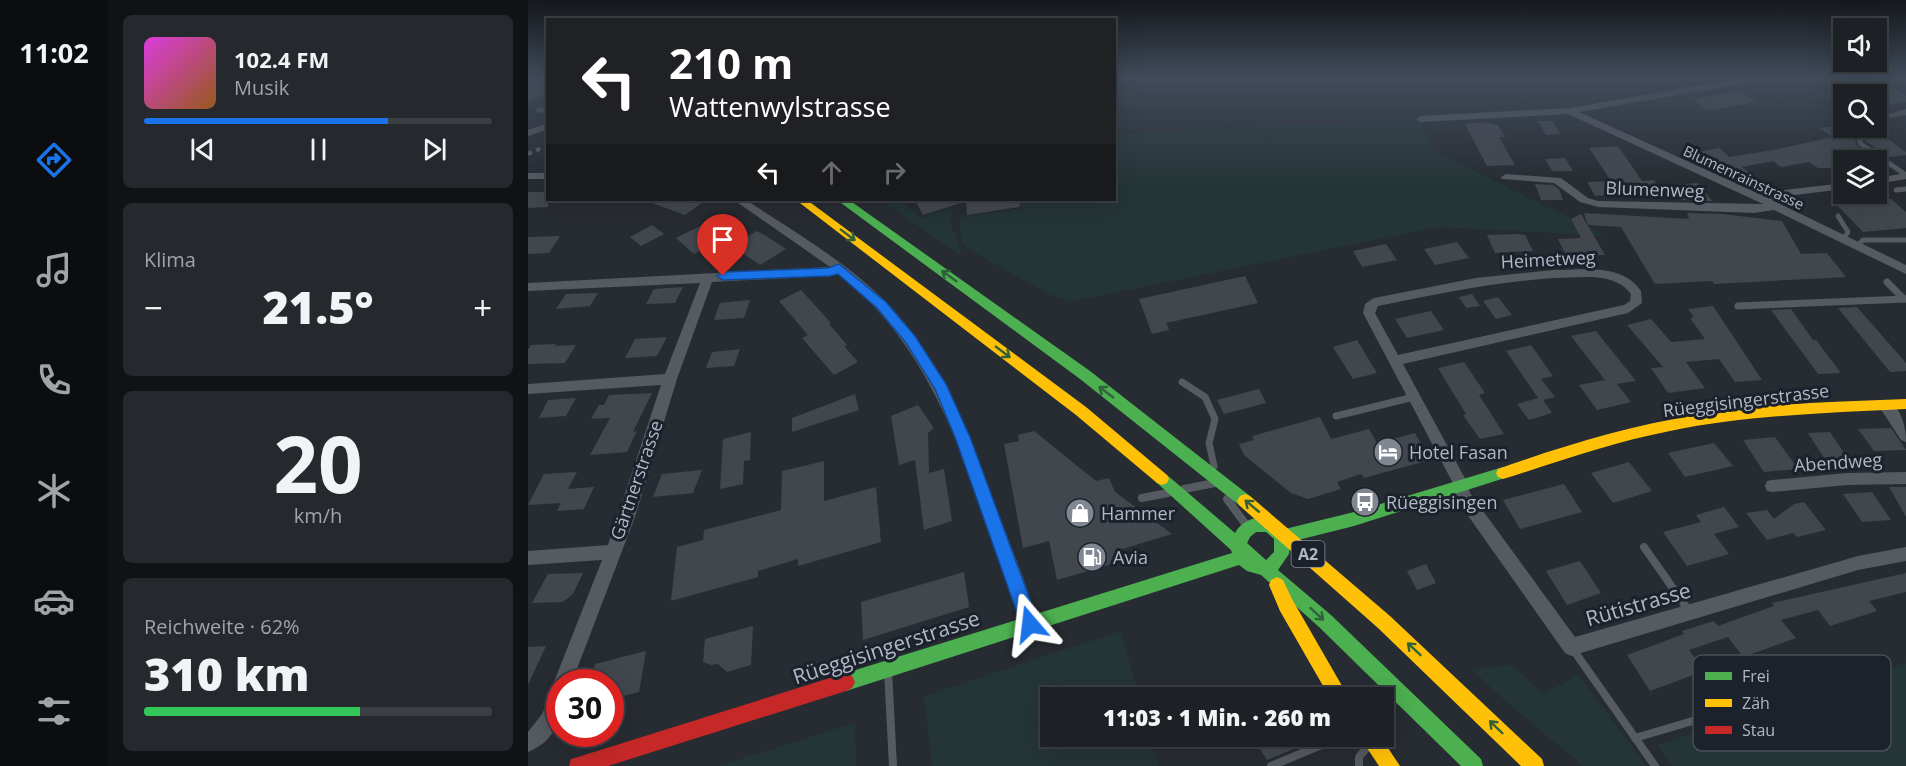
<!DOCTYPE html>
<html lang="de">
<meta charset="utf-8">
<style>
body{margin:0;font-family:"Open Sans",sans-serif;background:#25292e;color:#f1f3f6;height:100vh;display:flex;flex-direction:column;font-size:22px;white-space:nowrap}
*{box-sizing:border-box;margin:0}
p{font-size:20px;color:#a0a3a7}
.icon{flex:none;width:33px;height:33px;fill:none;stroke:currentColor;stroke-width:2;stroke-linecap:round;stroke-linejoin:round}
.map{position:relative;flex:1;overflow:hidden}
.sheet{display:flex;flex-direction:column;gap:15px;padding:15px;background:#101215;width:420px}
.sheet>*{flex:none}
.guide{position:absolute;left:18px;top:18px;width:570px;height:183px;border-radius:0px;box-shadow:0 6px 24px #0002,0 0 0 2px #3b3e43;background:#202124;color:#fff;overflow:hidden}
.buttons{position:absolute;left:1305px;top:18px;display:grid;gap:12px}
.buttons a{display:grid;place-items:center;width:54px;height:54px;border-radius:0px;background:#1d2126;box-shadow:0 6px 24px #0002,0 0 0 2px #3b3e43;font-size:30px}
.speed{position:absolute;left:18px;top:669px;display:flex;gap:12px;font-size:30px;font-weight:700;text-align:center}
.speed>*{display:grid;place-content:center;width:78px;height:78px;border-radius:50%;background:#1d2126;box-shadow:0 6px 24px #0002,0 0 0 2px #3b3e43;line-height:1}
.speed .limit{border:9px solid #d22;background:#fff;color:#111}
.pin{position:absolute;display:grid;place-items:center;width:51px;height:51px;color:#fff;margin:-62px -26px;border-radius:50% 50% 50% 0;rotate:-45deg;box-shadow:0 0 6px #0007}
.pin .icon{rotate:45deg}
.me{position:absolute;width:66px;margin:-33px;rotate:343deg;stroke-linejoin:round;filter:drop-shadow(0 0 4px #0008)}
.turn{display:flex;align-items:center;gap:21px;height:126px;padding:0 24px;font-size:27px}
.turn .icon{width:78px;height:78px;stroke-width:2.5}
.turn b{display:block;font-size:42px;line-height:51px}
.lanes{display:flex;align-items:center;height:57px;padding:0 24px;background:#0003;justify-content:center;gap:30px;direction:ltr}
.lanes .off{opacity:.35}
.big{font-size:45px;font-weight:800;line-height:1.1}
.sheet .widget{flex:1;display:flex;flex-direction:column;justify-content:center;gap:9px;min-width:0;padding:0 21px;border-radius:9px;background:#25292e}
.sheet .dial{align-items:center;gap:0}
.dial b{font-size:78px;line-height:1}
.song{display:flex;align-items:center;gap:18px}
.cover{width:72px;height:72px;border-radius:9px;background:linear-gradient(135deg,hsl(300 70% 55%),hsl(30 70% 35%))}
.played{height:6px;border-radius:3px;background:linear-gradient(90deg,#1a73e8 70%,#3b3e43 70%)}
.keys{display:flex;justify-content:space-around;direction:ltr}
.heat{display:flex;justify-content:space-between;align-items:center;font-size:33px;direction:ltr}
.charge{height:9px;border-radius:4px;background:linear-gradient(90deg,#34c759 62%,#3b3e43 0)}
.trip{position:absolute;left:512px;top:687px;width:354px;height:60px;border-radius:0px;background:#1d2126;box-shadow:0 6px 24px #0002,0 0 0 2px #3b3e43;font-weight:800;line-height:60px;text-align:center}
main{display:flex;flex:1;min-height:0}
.menu{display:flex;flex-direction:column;width:108px;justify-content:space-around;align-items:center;background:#0c0d0f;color:#a0a3a7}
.menu .icon{width:42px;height:42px}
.menu .current{color:#1a73e8}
.menu b{font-size:27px;color:#f1f3f6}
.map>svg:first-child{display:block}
.green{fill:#243537}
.building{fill:#42474e}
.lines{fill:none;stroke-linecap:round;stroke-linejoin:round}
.lane-far2{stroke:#565a61;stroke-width:5}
.lane-far1{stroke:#565a61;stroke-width:7}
.lane{stroke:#565a61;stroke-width:8}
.street{fill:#565a61;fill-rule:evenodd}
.fast{fill:#4caf50;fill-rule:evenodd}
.slow{fill:#ffc107;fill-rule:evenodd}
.jam{fill:#c62828;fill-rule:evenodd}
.rail{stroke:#5a5e64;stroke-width:4;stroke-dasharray:4.5 4.5;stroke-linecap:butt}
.oneway{stroke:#31613c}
.route{fill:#1a73e8;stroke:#114b97;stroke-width:1.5}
.labels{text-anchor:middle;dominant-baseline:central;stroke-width:6;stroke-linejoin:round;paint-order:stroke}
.far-street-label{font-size:15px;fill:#b0b8c4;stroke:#1b222c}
.shield{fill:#1b222c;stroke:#838b96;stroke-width:1.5}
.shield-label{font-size:16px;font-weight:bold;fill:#b0b8c4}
.street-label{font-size:18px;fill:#b0b8c4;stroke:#1b222c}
.poi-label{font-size:18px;fill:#b0b8c4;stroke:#1b222c;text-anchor:start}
.near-street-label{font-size:21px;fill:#b0b8c4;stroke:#1b222c}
.key{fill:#1b222c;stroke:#484f5a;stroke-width:1.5}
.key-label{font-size:16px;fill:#b0b8c4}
</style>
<main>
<nav class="menu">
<b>11:02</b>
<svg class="icon current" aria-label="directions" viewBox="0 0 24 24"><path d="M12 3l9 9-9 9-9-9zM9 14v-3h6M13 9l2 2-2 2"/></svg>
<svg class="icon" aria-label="music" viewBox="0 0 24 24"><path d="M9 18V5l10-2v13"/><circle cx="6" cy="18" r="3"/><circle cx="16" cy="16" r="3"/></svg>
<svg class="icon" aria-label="phone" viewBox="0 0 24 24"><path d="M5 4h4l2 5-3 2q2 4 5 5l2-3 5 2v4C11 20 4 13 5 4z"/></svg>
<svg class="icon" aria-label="climate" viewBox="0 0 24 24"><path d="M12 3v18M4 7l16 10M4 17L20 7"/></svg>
<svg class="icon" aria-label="car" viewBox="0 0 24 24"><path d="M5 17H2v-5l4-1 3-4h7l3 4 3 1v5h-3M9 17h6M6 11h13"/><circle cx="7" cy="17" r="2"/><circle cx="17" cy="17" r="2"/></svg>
<svg class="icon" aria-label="filters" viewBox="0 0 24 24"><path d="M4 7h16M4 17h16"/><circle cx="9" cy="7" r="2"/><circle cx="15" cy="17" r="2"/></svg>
</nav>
<section class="sheet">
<div class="widget">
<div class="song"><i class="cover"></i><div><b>102.4 FM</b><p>Musik</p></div></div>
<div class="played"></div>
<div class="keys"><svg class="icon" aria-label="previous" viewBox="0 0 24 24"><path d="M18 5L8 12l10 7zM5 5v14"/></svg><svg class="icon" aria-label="pause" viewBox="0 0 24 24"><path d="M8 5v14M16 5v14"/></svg><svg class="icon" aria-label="next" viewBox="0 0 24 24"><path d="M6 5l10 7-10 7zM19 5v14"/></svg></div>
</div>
<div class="widget"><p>Klima</p>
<div class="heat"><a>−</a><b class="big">21.5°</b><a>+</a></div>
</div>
<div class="widget dial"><b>20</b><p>km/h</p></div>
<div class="widget"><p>Reichweite · 62%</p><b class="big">310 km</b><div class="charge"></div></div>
</section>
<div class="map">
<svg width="1378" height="766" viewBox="0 0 1378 766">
<rect width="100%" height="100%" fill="#272c32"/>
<g class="green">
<polygon points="892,120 907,152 1079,236 910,227 541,302 517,292 437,247 433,241 431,217 494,209 494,200 586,200 587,135 696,128"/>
<polygon points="359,200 372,200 393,218 424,208 423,225 434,251 430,254 357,203"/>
<polygon points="593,631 611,697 522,698 522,736 622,737 630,766 404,766 396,696"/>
<polygon points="1378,663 1378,766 1144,766 1129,745"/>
<polygon points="984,665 1014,693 1046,679 1044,677 1050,674 1119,766 1055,766 973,697 945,670"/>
<polygon points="327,723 328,766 190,766"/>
</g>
<g class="building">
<polygon points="0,77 20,87 20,95 0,102"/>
<polygon points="1366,88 1378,96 1378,102 1364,105 1344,92"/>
<polygon points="1213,91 1228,102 1184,110 1178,110 1165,99"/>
<polygon points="1010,121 1025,121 1032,134 1018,135"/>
<polygon points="954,122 970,125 977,137 971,137 987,165 959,166 937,124"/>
<polygon points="1316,125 1316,128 1346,128 1378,152 1378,155 1361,157 1337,141 1334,134 1330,131 1325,136 1329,146 1346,159 1316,160 1316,165 1300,168 1290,168 1281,162 1253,167 1245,161 1214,167 1243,191 1238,194 1170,164 1160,154 1191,148 1201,157 1246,150 1305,137 1291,128"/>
<polygon points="1090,146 1114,181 1126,180 1134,192 1067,196 1059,182 1083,181 1061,148"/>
<polygon points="1037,158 1045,171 1024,171 1017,159"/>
<polygon points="1170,183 1184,201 1153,200 1145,185"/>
<polygon points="1007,184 1025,185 1031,189 1035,200 1013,200"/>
<polygon points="0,192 20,192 20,207 0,208"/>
<polygon points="1363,199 1378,212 1378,228 1335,232 1308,204"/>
<polygon points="119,200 178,200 157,215 118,201"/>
<polygon points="387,200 436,200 436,202 395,215"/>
<polygon points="438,200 491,200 492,207 439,215"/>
<polygon points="1056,213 1161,219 1159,213 1194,214 1254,221 1273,254 1299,253 1318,277 1186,284 1184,281 1127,284 1093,227 1060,225"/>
<polygon points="1053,214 1077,255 1039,257 1030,239 1053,238 1043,219"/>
<polygon points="176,224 194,239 166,254 148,238"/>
<polygon points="124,225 136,234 113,246 102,237"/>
<polygon points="229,231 238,236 258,249 232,265 204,246"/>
<polygon points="991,234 997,235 1005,251 967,253 959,235"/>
<polygon points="32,236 21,253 0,254 0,237"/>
<polygon points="929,242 941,258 907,265 896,249"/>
<polygon points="858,244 869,260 834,267 825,251"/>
<polygon points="717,276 730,303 638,323 641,330 624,334 611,299"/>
<polygon points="155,287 147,303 118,304 126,289"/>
<polygon points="273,290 303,323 301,324 319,345 316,346 330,362 306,375 274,338 280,335 251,301"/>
<polygon points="70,293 62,306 28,309 38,294"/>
<polygon points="944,294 952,306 938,308 931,297"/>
<polygon points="970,297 984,315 968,319 955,301"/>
<polygon points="222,300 216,318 186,320 192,303"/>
<polygon points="1185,306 1234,380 1207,382 1191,359 1158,362 1177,388 1140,393 1123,368 1135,367 1099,325 1123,319 1143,342 1177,339 1162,318 1166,317 1160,309"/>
<polygon points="1329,307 1378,363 1378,371 1362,372 1310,308"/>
<polygon points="1263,309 1285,340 1288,340 1313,373 1290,374 1243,310"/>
<polygon points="903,311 916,330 879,338 867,319"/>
<polygon points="1068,331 1108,381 1089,384 1103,402 1069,410 1051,385 1077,380 1043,336"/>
<polygon points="139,337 129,356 97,358 107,339"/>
<polygon points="829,340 849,373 825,379 805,347"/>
<polygon points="3,345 28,344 27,346 48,345 37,363 0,364 0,350"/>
<polygon points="1003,345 1025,376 1013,379 1027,397 1015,400 1024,413 1001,420 989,404 1010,398 978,351"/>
<polygon points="212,349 206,366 178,368 184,352"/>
<polygon points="936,362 957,393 951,395 976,434 952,439 935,415 938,414 910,368"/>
<polygon points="731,389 738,403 696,414 689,400"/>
<polygon points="124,393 105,432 109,431 99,452 62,455 82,418 63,419 71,405 76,405 81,395"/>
<polygon points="327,394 331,410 264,432 264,418"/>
<polygon points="48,398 38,416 11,418 20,400"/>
<polygon points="390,405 406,428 400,433 401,473 416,469 424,521 396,530 387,460 371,465 363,416"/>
<polygon points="792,417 803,439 841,429 849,443 887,433 902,460 836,478 833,474 809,482 813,489 780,499 763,493 716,455 711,444 726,440 724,436"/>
<polygon points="1363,428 1378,450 1346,451 1330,429"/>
<polygon points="506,431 568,481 581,478 587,492 644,534 591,550 594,561 529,580 521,541 495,548 476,444 491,441 490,435"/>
<polygon points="223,432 222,460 216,461 215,484 192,489 195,439"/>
<polygon points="1302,432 1323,463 1300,464 1280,433"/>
<polygon points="1247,437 1270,469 1236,472 1215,440"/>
<polygon points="1186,443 1205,466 1157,477 1140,453"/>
<polygon points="296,461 296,501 348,487 353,542 270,566 270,559 230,571 230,577 143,601 149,547 175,540 176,530 253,510 254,471"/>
<polygon points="1101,462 1124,491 1085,503 1063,473"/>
<polygon points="174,470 165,493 125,497 134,474"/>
<polygon points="49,472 40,489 66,487 56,509 29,511 33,503 0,505 16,474"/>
<polygon points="1036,484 1054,512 992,529 975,500"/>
<polygon points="1361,487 1378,487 1378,517"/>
<polygon points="1344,492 1363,520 1334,522 1315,494"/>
<polygon points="1276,502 1298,530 1269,537 1265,533 1239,540 1218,513 1239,510 1246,519 1266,504"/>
<polygon points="1196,507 1211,527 1186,534 1201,554 1159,566 1135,532 1173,522 1168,515"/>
<polygon points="1052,561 1073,593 1039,605 1018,571"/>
<polygon points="898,564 908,583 889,590 879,571"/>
<polygon points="436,572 441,607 335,640 333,602"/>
<polygon points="55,573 45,594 35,602 4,603 20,574"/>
<polygon points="1378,573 1378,592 1341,601 1349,611 1302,626 1290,610 1253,620 1268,638 1215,657 1200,637 1161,650 1176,671 1122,691 1099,655 1156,634 1154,631 1186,621 1190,626 1246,606 1244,603"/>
<polygon points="225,626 223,665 199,672 190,664 183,665 175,662 177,639"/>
<polygon points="18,646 0,685 0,647"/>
<polygon points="118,651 111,692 92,697 93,691 82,694 82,682 64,682 67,664"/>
<polygon points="723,736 794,736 794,737 739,760"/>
</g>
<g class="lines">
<g class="lane-far2">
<polyline points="11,110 20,110"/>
<polyline points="1330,136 1333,144 1378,175"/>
<polyline points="1348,173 1357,180"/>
<polyline points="1368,190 1378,189"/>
<polyline points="1310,216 1320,232 1315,240"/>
<polyline points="1329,246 1335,240 1378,240"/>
</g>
<g class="lane-far1">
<polyline points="1359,282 1376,299"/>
<polyline points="1210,306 1378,299"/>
<polyline points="654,382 677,397 687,419 681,443 686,466"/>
<polyline points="808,416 886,397"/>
</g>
<g class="lane">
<polyline points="656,489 687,483"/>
<polyline points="614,498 640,493"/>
<polyline points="699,499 719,526"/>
<polyline points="1116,547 1161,611"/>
<polyline points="1044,648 1127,766"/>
<polyline points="360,671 365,766"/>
<polyline points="1107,738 1246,697"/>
<polyline points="743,766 803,741 808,736"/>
<polyline points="831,766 831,757 842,744"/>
</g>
<g class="street">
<polygon points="1222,77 1241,77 1236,80 1051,112 1238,197 1248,191 1316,183 1316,189 1251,197 1246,201 1378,265 1378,274 1246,210 1226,213 1070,207 1052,202 1026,183 974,179 973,177 978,174 1033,178 1060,198 1070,201 1235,204 1040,114 893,122 888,119 893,116 1041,108"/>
<polygon points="1378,109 1378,115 1363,118 1358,115"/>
<polygon points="20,123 20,129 0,136 0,130"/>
<rect x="0" y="173" width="20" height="6"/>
<polygon points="1378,173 1378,179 1348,184 1348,178"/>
<path d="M206,200H218C265,231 316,260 357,301C412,357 439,431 466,504C482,543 498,582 510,623L508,629L502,631L496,629C489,612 485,594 478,577C439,466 406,349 310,273L302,276L184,282L149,379L107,517L44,682H32C32,713 34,738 0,752V732L14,714L27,685L26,682L74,560L0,565V551L80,545L133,385L0,394V384L137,374L172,283L0,291V283L302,267Z"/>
<path d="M1026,270C1056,270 1094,263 1113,291L1114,303L1100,313L875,364L939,482L942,493L1047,637L1330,556L1378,547V561L1330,570L1043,656L1037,653L929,500L927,487L835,313L837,304L846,298L948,278ZM1026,278C1052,278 1086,271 1103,294L1102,301L1096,305L870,355L847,313L850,306C908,294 966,282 1026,278Z"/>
<path d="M1357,400C1373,405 1378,427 1378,442L1373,440L1350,405L1352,401Z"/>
<polygon points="1378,472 1378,484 1319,485 1244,492 1239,491 1237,486 1239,481 1244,480 1319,473"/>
</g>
<g class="fast">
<polygon points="309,200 321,200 562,371 722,496 725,501 722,506 717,508 712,506 552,379"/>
<path d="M975,467L980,469L982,473L980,477L826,526L762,542L761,554L750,570L803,615L953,759L955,766H933L791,627L733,575L719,571L711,565L318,691L312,688L309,682L312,676L318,673L704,553L703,550L629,483L627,479L629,475L634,473L639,475L707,533C718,514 743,513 757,529L826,512ZM728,532H738L746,539V552L738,560L719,543L722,537Z"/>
</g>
<g class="slow">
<polygon points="268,200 279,200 558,407 639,475 641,479 639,483 634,485 629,483 548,415"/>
<path d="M1378,399V409C1299,413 1219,415 1142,431C1085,442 1030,462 975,479L970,477L968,473L970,469C1034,446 1101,426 1168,415C1237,403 1308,402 1378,399Z"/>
<polygon points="717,494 722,496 862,616 1014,759 1016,766 993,766 850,628 712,506 709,501 712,496"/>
<polygon points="749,577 755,580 764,599 821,698 802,698 752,611 741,585 743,580"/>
<polygon points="831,736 852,736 872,766 851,766"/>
</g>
<polygon class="jam" points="318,673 324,676 327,682 324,688 318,691 80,766 41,766 43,759 50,757"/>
<polyline class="rail" points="0,154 20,145"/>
</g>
<defs><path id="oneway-shaft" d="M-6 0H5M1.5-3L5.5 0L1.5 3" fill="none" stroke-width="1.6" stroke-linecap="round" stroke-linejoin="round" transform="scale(1.5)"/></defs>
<g class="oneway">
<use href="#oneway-shaft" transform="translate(320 235) rotate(37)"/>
<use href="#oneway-shaft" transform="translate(421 276) rotate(-144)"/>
<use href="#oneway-shaft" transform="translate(475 352) rotate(37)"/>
<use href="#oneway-shaft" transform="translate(578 392) rotate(-143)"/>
<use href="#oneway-shaft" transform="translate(724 506) rotate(-140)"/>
<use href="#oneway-shaft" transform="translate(789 614) rotate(42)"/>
<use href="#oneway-shaft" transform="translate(886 649) rotate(-137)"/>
<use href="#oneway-shaft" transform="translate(968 727) rotate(-136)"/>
</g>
<linearGradient id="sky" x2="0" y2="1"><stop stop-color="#15181c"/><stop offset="0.42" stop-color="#414b5a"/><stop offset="1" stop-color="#414b5a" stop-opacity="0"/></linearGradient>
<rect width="1378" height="184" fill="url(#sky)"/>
<polygon class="route" points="311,264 358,302 387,336 418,384 442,437 511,624 508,629 502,632 496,629 493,624 427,437 407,389 378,343 349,308 310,274 302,276 195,280 189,276 195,272 300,268"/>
<defs>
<g id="hotel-disc" transform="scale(1.5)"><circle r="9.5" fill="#808791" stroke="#1b222c"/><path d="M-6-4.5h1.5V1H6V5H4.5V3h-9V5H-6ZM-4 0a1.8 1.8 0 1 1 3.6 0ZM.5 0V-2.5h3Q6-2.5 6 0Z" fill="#fff"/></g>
<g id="bus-disc" transform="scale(1.5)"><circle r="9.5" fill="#808791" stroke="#1b222c"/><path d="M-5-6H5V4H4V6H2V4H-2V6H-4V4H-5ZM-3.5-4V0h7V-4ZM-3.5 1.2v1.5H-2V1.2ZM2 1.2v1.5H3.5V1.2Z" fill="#fff"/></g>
<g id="shop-disc" transform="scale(1.5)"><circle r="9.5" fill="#808791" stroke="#1b222c"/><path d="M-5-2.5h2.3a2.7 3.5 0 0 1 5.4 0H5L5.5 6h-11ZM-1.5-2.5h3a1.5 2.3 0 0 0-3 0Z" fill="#fff"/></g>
<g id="fuel-disc" transform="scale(1.5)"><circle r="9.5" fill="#808791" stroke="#1b222c"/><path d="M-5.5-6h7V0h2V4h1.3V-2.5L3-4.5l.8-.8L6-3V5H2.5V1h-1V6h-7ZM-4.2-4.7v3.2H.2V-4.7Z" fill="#fff"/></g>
</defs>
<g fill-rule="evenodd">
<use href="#hotel-disc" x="860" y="452"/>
<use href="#bus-disc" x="837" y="502"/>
<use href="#shop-disc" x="552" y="513"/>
<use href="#fuel-disc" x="564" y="557"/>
</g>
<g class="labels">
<g class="far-street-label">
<text transform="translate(1216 177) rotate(25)">Blumenrainstrasse</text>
</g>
<rect class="shield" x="763.5" y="541" width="33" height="26" rx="4.5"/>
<g class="shield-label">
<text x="780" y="554">A2</text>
</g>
<g class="street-label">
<text transform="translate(1127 189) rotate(2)">Blumenweg</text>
<text transform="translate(1020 259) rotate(-3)">Heimetweg</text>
<text transform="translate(1218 400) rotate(-7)">Rüeggisingerstrasse</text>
<text transform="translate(1310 462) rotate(-4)">Abendweg</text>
<text transform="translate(108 480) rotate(-71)">Gärtnerstrasse</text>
</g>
<g class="poi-label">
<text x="881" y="452">Hotel Fasan</text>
<text x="858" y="502">Rüeggisingen</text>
<text x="573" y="513">Hammer</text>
<text x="585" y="557">Avia</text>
</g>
<g class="near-street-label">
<text transform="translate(1110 604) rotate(-16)">Rütistrasse</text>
<text transform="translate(358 647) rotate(-18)">Rüeggisingerstrasse</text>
</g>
</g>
<rect x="1165" y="655" width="198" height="96" rx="9" class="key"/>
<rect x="1177" y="672" width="27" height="8" fill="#4caf50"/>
<rect x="1177" y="699" width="27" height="8" fill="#ffc107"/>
<rect x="1177" y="726" width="27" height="8" fill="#c62828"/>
<g class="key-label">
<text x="1214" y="682">Frei</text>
<text x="1214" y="709">Zäh</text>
<text x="1214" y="736">Stau</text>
</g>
</svg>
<div class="buttons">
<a><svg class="icon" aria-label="sound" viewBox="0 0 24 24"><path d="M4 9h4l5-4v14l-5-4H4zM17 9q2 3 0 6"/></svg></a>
<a><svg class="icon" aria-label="search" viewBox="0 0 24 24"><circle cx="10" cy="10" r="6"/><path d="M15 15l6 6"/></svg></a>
<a><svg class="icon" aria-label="layers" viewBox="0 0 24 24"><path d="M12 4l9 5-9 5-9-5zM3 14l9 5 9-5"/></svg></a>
</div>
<div class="speed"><div class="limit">30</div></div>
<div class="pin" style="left:195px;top:276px;background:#d93025"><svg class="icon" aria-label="arrive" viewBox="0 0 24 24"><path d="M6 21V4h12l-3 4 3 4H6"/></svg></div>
<svg class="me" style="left:502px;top:624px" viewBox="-20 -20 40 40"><path d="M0-17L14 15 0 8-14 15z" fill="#1a73e8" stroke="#fff" stroke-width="4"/></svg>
<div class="trip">11:03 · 1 Min. · 260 m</div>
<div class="guide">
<div class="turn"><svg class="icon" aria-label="left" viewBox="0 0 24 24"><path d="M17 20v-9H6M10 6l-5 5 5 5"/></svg><div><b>210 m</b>Wattenwylstrasse</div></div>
<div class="lanes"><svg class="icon" aria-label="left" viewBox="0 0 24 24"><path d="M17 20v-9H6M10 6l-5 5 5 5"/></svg><svg class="icon off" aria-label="ahead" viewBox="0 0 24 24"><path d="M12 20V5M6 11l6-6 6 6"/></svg><svg class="icon off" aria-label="right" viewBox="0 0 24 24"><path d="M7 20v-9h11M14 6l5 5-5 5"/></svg></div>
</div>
</div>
</main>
